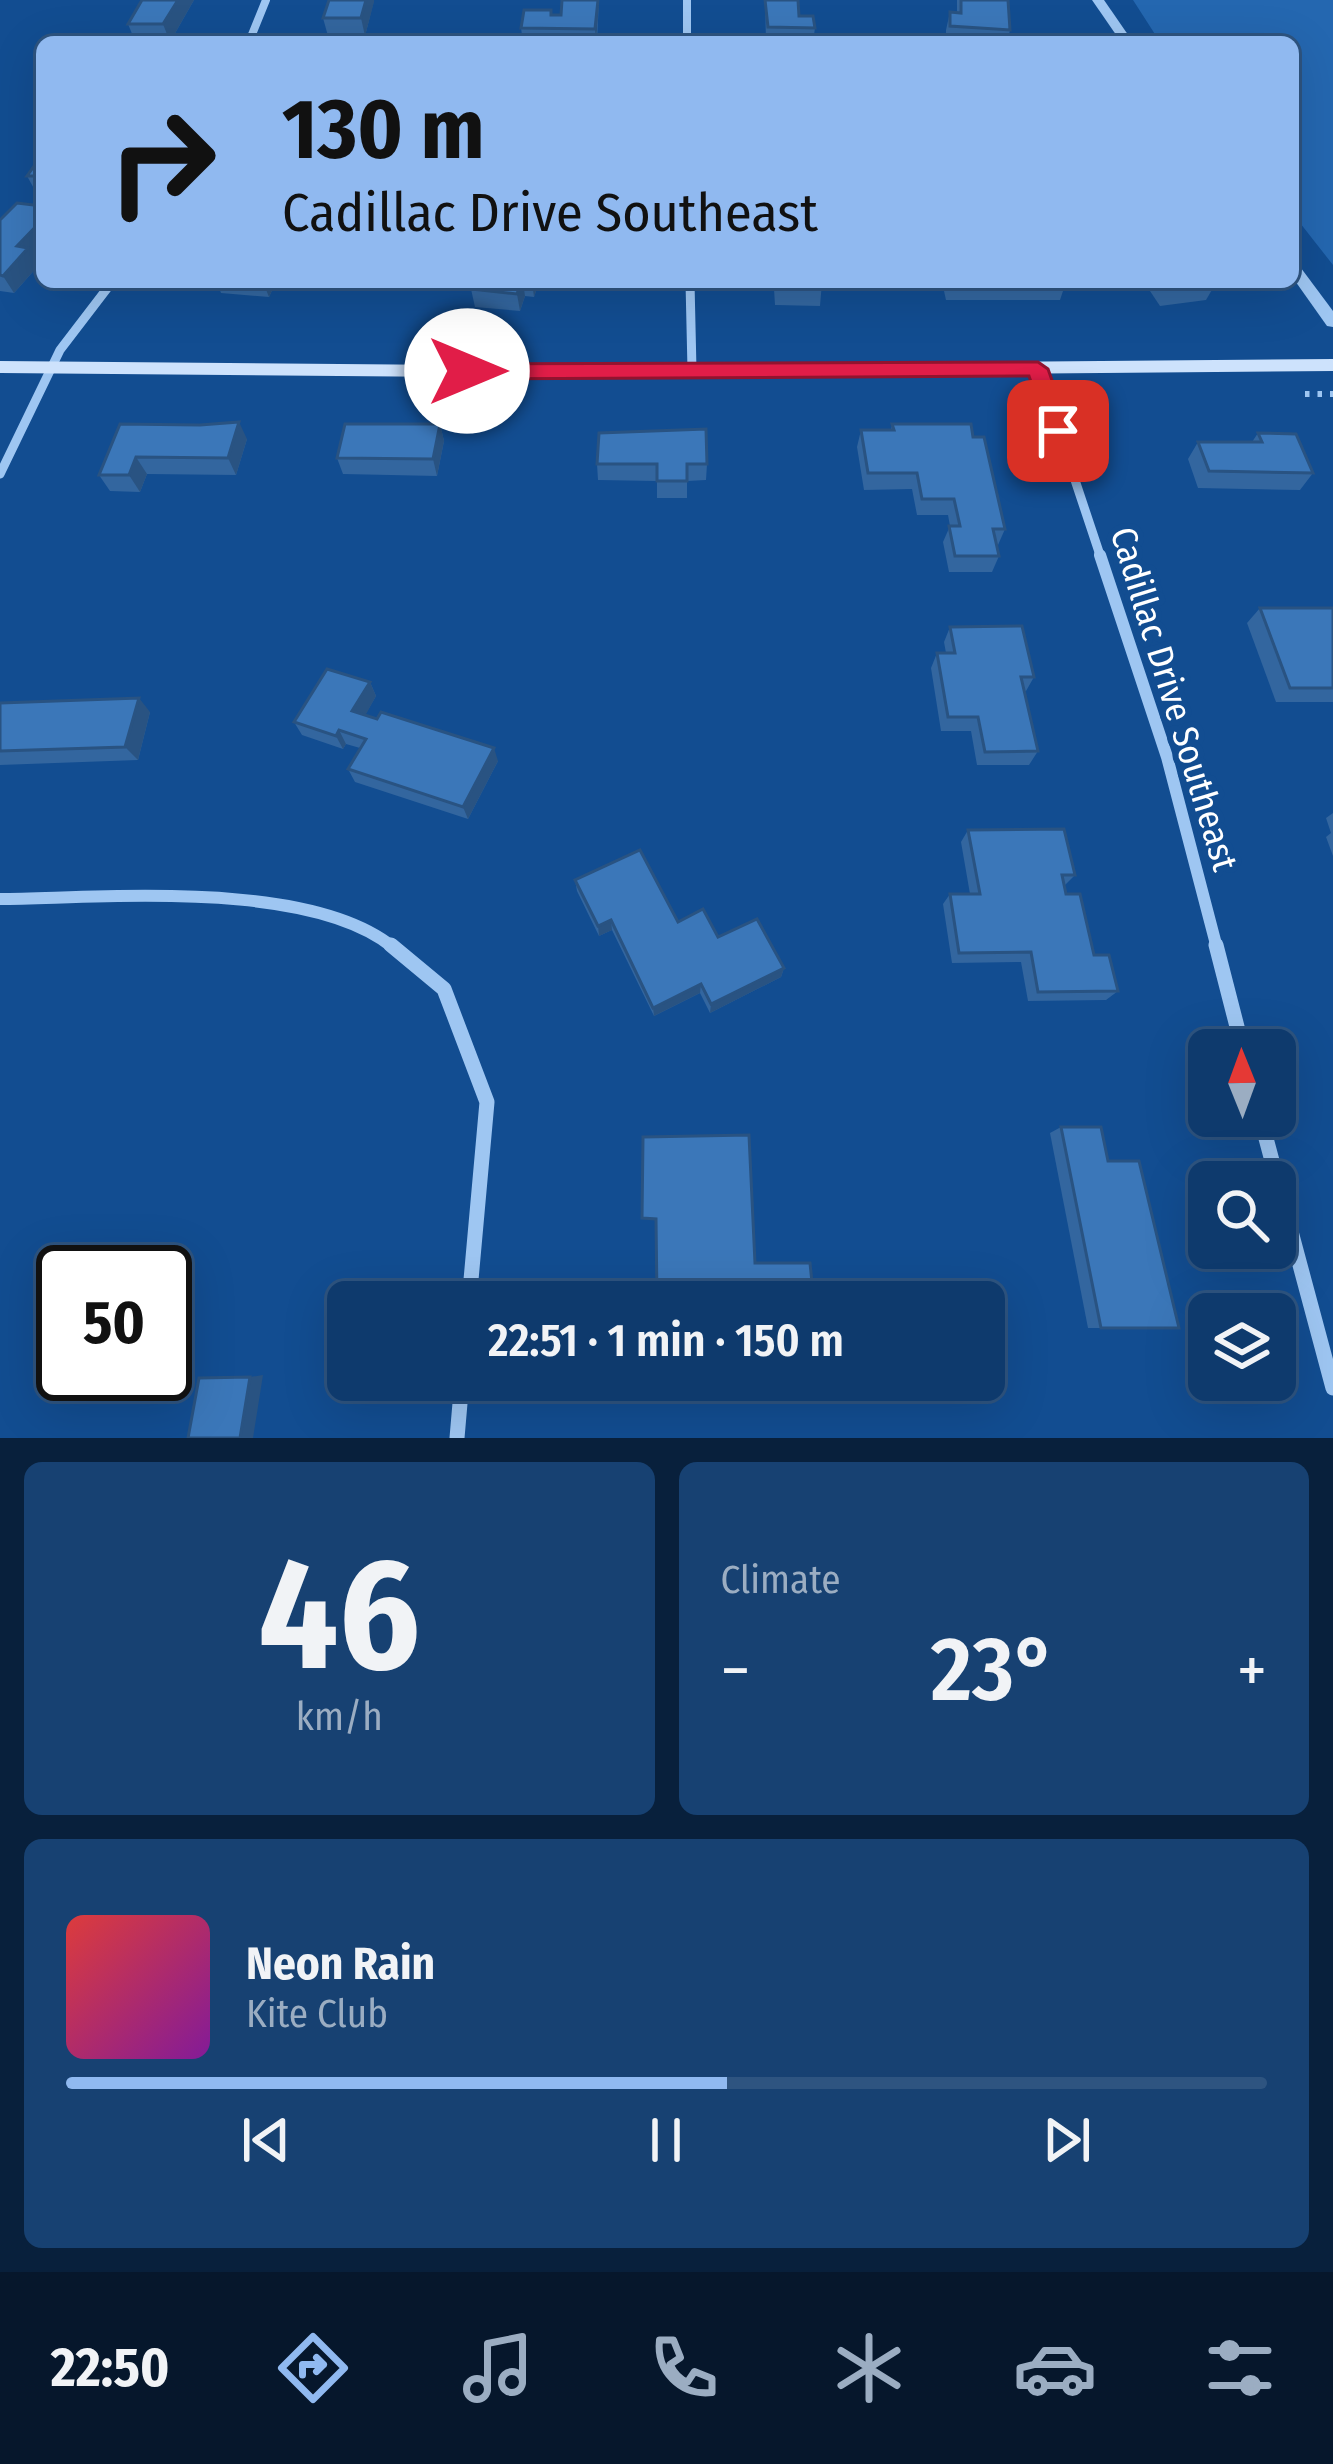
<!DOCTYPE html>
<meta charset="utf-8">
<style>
body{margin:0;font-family:"Fira Sans Condensed",sans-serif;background:#174172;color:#f1f3f6;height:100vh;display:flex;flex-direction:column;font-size:45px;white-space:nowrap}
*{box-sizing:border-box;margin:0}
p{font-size:39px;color:#9badc2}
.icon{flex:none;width:66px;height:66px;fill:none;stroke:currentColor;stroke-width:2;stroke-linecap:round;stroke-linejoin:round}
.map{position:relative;height:1438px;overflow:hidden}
.side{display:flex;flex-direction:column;gap:24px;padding:24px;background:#08203c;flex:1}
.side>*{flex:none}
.top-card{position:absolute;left:36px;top:36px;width:1263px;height:252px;border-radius:18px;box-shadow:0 12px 48px #0002,0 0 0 3px #2e5480;background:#90b9f0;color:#111;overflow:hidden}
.needle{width:78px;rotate:359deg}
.controls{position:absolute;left:1188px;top:1029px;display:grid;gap:24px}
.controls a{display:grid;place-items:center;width:108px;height:108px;border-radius:18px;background:#0e3a6d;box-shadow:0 12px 48px #0002,0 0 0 3px #2e5480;font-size:60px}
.speed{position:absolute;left:36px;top:1245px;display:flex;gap:24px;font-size:60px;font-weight:700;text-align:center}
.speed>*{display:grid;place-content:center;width:156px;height:156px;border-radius:50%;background:#0e3a6d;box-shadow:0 12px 48px #0002,0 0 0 3px #2e5480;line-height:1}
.speed .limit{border:6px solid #111;border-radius:18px;background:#fff;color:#111}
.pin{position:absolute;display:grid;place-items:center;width:102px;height:102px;color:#fff;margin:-51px;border-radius:24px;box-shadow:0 6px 18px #0006}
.me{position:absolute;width:132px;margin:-66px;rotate:90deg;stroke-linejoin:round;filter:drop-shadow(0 0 9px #0008)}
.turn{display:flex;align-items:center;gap:42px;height:252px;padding:0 48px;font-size:54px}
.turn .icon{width:156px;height:156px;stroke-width:2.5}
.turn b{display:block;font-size:84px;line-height:102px}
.big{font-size:90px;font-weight:600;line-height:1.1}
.side .card{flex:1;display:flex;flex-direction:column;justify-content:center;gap:18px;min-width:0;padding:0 42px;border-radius:18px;background:#174172}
.side .dial{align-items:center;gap:0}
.dial b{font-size:156px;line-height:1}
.song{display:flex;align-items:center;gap:36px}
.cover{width:144px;height:144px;border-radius:18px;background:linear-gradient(135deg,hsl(0 70% 55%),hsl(290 70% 35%))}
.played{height:12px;border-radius:6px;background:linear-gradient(90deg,#90b9f0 55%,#2e5480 55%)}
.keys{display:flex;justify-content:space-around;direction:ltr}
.heat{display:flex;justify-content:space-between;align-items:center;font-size:66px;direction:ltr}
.side .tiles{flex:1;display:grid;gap:24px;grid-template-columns:1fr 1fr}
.card:last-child{grid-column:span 2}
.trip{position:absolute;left:327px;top:1281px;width:678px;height:120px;border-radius:18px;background:#0e3a6d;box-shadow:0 12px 48px #0002,0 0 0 3px #2e5480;font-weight:600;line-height:120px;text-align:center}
.dock{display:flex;height:192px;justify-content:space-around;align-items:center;background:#06172c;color:#9badc2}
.dock .icon{width:84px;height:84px}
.dock .current{color:#90b9f0}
.dock b{font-size:54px;color:#f1f3f6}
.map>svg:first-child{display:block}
.green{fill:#2467b0}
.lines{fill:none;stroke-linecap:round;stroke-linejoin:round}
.path{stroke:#9ec6f2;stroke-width:6;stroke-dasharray:4.5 8;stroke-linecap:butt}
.minor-far3{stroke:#9ec6f2;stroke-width:8}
.minor-far2{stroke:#9ec6f2;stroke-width:9}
.minor-far1{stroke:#9ec6f2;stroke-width:12}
.minor{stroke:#9ec6f2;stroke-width:15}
.tertiary{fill:#9ec6f2;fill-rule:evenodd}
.secondary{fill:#cde2fc;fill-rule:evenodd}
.wall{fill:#33669f}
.shaded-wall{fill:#295382}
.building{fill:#3b77b9;stroke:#295382;stroke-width:3}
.route{fill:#e11d48;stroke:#92132f;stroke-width:3}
.labels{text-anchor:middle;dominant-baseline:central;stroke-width:12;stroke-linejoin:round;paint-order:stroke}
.street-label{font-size:36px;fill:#fff;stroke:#124d91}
</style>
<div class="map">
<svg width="1333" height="1438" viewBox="0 0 1333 1438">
<rect width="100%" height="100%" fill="#124d91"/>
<polygon class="green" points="1133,0 1333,0 1333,265 1293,214 1293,42 1160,42"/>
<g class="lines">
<polyline class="path" points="1305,394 1333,394"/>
<g class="minor-far3">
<polyline points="687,0 687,42"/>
<polyline points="249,42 266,0"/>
</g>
<g class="minor-far2">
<polyline points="690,282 692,370"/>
<polyline points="1038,369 1101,558"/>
<polyline points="0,474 60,350 112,282"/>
</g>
<g class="minor-far1">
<polyline points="1100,555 1167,757 1217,948"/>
<path d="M0,899C108,898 310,879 394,948"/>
</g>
<g class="minor">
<polyline points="391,945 444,989 487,1102 469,1302"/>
<polyline points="1216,945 1243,1050"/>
<polyline points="1260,1116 1333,1388"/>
<polyline points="457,1438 462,1380"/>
</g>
<g class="tertiary">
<polygon points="1092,0 1104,0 1133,42 1121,42"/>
<polygon points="1293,262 1298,264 1333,311 1333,327 1327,326 1293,278"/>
</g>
<polygon class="secondary" points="1333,359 1333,371 559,378 0,373 0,361 559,366"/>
</g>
<g class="wall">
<polygon points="142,0 194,0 170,42 135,41 128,24"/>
<polygon points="329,0 374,0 365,36 328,36 323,18"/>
<polygon points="599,0 597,42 523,42 521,28 552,15 561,15"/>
<polygon points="765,0 798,0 799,16 815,28 813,42 766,42"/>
<polygon points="957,0 1008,0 1010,30 1007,42 946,42 946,30 950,12 957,13"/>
<polygon points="42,155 42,194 37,194 27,176"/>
<polygon points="42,206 42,249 34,258 38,266 14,293 0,291 0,220"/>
<polygon points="217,282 276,282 269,297 221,293"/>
<polygon points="474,282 539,282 534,297 525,296 520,311 475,307 471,289"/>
<polygon points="764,282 822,282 820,306 775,305 774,289 764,289"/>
<polygon points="942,282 1066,282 1060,300 946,300"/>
<polygon points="1144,282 1215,282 1216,283 1206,300 1160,306"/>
<polygon points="120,424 247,439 236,475 147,474 140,492 110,491 99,475"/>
<polygon points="440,424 444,441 437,476 343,474 337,458"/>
<polygon points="892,424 973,437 1005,529 998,545 997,545 999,556 992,572 949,572 943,542 950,526 948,515 917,515 912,489 864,490 857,447 861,430 891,430"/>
<polygon points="1258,433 1313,473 1300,490 1198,488 1188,459 1198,442 1252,442"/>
<polygon points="597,464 707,464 706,480 687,481 687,498 657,498 657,481 598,480"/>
<polygon points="1260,608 1333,608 1333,702 1276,702 1247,623"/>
<polygon points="950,627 1034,677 1026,691 1024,692 1038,751 1029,765 977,765 971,731 941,731 931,668 937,653 946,653 944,642"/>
<polygon points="370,682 376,696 365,715 498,761 468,819 355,782 348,769 360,748 346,744 343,749 302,735 294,722"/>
<polygon points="0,703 150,712 138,760 0,765"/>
<polygon points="1333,813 1333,856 1326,837 1331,833 1326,818"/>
<polygon points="968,830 1075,875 1064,886 1066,894 1094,955 1118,991 1106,1000 1028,1001 1021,962 952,963 943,904 950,894 970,894 961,842"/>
<polygon points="575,880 718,937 784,968 781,977 710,1013 700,993 654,1016 612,930 599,936 577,891"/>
<polygon points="1061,1127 1108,1161 1179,1328 1088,1328 1050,1133"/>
</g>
<g class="shaded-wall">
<polygon points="178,0 194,0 170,42 163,24"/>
<polygon points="366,0 374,0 374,2 365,36 361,18"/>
<polygon points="598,0 599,0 596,42 595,29"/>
<polygon points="42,220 42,249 34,258 38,266 14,293 3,276 17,246"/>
<polygon points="263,282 276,282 269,297"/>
<polygon points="521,282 523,282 525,296 520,311 517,294"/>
<polygon points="532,282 539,282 534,297"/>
<polygon points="239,422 247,439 236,475 228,458"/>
<polygon points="440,424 444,441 437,476 433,459"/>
<polygon points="136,457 147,474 140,492 129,475"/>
<polygon points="370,682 376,696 360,725 352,711"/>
<polygon points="139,698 150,712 138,760 125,747"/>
<polygon points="339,730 346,744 343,749 336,736"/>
<polygon points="494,748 498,761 468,819 463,807"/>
<polygon points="611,920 612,930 599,936 598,926"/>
<polygon points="784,968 781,977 710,1013 711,1004"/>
<polygon points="701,984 700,993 654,1016 653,1008"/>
<polygon points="263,1375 253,1438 240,1438 250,1377"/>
</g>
<g class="building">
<polygon points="142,0 178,0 163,24 128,24"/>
<polygon points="329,0 366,0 361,18 323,18"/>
<polygon points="562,0 598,0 595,29 521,28 524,10 551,10 551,15 561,15"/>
<polygon points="765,0 798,0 799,16 813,16 815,28 768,27"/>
<polygon points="961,0 1008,0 1010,30 950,26 950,12 961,13"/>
<polygon points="42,155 42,176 27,176"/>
<polygon points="17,203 42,206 42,220 17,246 28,248 3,276 0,275 0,220"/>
<polygon points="474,282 521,282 517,294 471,289"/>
<polygon points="776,282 822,282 823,289 777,288"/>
<polygon points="1165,282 1215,282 1216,283 1169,288"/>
<polygon points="239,422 228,458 136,457 129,475 99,475 120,424 200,425"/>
<polygon points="345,424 440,424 433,459 337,458"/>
<polygon points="892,424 971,424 973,437 984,437 1005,529 993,529 999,556 955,556 949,526 960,526 954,499 922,499 917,473 868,473 861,430 894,430"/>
<polygon points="706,429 707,464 687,464 687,481 657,481 657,464 597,464 599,433"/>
<polygon points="1258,433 1296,434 1313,473 1209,471 1198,442 1262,442"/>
<polygon points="1260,608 1333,608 1333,688 1290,688"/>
<polygon points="1022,626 1034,677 1021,677 1038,751 985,752 978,717 948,717 937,653 955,653 950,627"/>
<polygon points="327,669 370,682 352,711 377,719 381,712 494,748 463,807 348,769 366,739 339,730 336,736 294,722"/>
<polygon points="139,698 125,747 0,751 0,703"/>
<polygon points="1064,829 1075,875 1062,875 1066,894 1080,894 1094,955 1109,955 1118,991 1038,992 1031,952 959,953 950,894 980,894 968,830"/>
<polygon points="640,850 678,922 703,909 718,937 757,919 784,968 711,1004 701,984 653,1008 611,920 598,926 575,880"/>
<polygon points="1061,1127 1101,1127 1108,1161 1139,1161 1179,1328 1101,1328"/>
<polygon points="749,1135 755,1263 810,1263 814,1302 657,1302 656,1219 642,1218 643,1137"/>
<polygon points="250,1377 240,1438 188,1438 199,1378"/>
</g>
<polygon class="route" points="1038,362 1048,369 1070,431 1066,437 1050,437 1029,376 467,379 456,371 467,364"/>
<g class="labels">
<g class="street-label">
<text transform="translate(1174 699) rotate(73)">Cadillac Drive Southeast</text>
</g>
</g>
</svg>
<div class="controls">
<a><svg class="needle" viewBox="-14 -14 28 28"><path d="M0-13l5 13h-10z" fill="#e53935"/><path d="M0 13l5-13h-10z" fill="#9badc2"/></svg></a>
<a><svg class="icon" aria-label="search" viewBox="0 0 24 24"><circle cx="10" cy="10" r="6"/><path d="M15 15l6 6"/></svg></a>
<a><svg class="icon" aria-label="layers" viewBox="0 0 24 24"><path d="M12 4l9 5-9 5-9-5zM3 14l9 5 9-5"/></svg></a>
</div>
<div class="speed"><div class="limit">50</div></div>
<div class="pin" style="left:1058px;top:431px;background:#d93025"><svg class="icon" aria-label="arrive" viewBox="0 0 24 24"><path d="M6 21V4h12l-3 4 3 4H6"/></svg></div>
<svg class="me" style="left:467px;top:371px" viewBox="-20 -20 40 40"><circle r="19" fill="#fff"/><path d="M0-13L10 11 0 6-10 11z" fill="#e11d48"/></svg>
<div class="trip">22:51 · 1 min · 150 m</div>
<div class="top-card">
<div class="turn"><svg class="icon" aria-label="right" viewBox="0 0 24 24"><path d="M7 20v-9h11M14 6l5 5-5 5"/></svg><div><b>130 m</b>Cadillac Drive Southeast</div></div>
</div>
</div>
<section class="side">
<div class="tiles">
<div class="card dial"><b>46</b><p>km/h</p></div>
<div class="card"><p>Climate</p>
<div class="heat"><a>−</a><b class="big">23°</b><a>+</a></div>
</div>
<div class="card">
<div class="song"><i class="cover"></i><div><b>Neon Rain</b><p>Kite Club</p></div></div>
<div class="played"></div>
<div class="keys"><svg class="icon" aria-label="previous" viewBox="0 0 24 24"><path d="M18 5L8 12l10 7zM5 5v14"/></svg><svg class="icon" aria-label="pause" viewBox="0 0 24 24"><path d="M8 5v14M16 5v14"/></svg><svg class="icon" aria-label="next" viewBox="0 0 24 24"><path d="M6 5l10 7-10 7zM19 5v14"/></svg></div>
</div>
</div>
</section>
<nav class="dock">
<b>22:50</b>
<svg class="icon current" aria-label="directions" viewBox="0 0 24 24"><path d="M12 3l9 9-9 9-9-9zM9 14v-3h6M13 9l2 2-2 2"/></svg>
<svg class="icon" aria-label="music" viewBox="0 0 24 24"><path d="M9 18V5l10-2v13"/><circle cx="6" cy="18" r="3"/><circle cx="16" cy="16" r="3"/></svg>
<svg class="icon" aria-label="phone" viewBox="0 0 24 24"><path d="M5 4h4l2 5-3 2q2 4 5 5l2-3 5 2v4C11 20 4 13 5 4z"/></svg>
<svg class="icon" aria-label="climate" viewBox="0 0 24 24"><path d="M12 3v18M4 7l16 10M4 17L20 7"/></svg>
<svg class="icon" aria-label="car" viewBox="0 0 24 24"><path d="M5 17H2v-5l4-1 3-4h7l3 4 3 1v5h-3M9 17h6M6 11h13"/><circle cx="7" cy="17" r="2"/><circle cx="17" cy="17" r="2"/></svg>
<svg class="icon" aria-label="filters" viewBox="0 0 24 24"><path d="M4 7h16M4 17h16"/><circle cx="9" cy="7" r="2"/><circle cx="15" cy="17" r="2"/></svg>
</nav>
